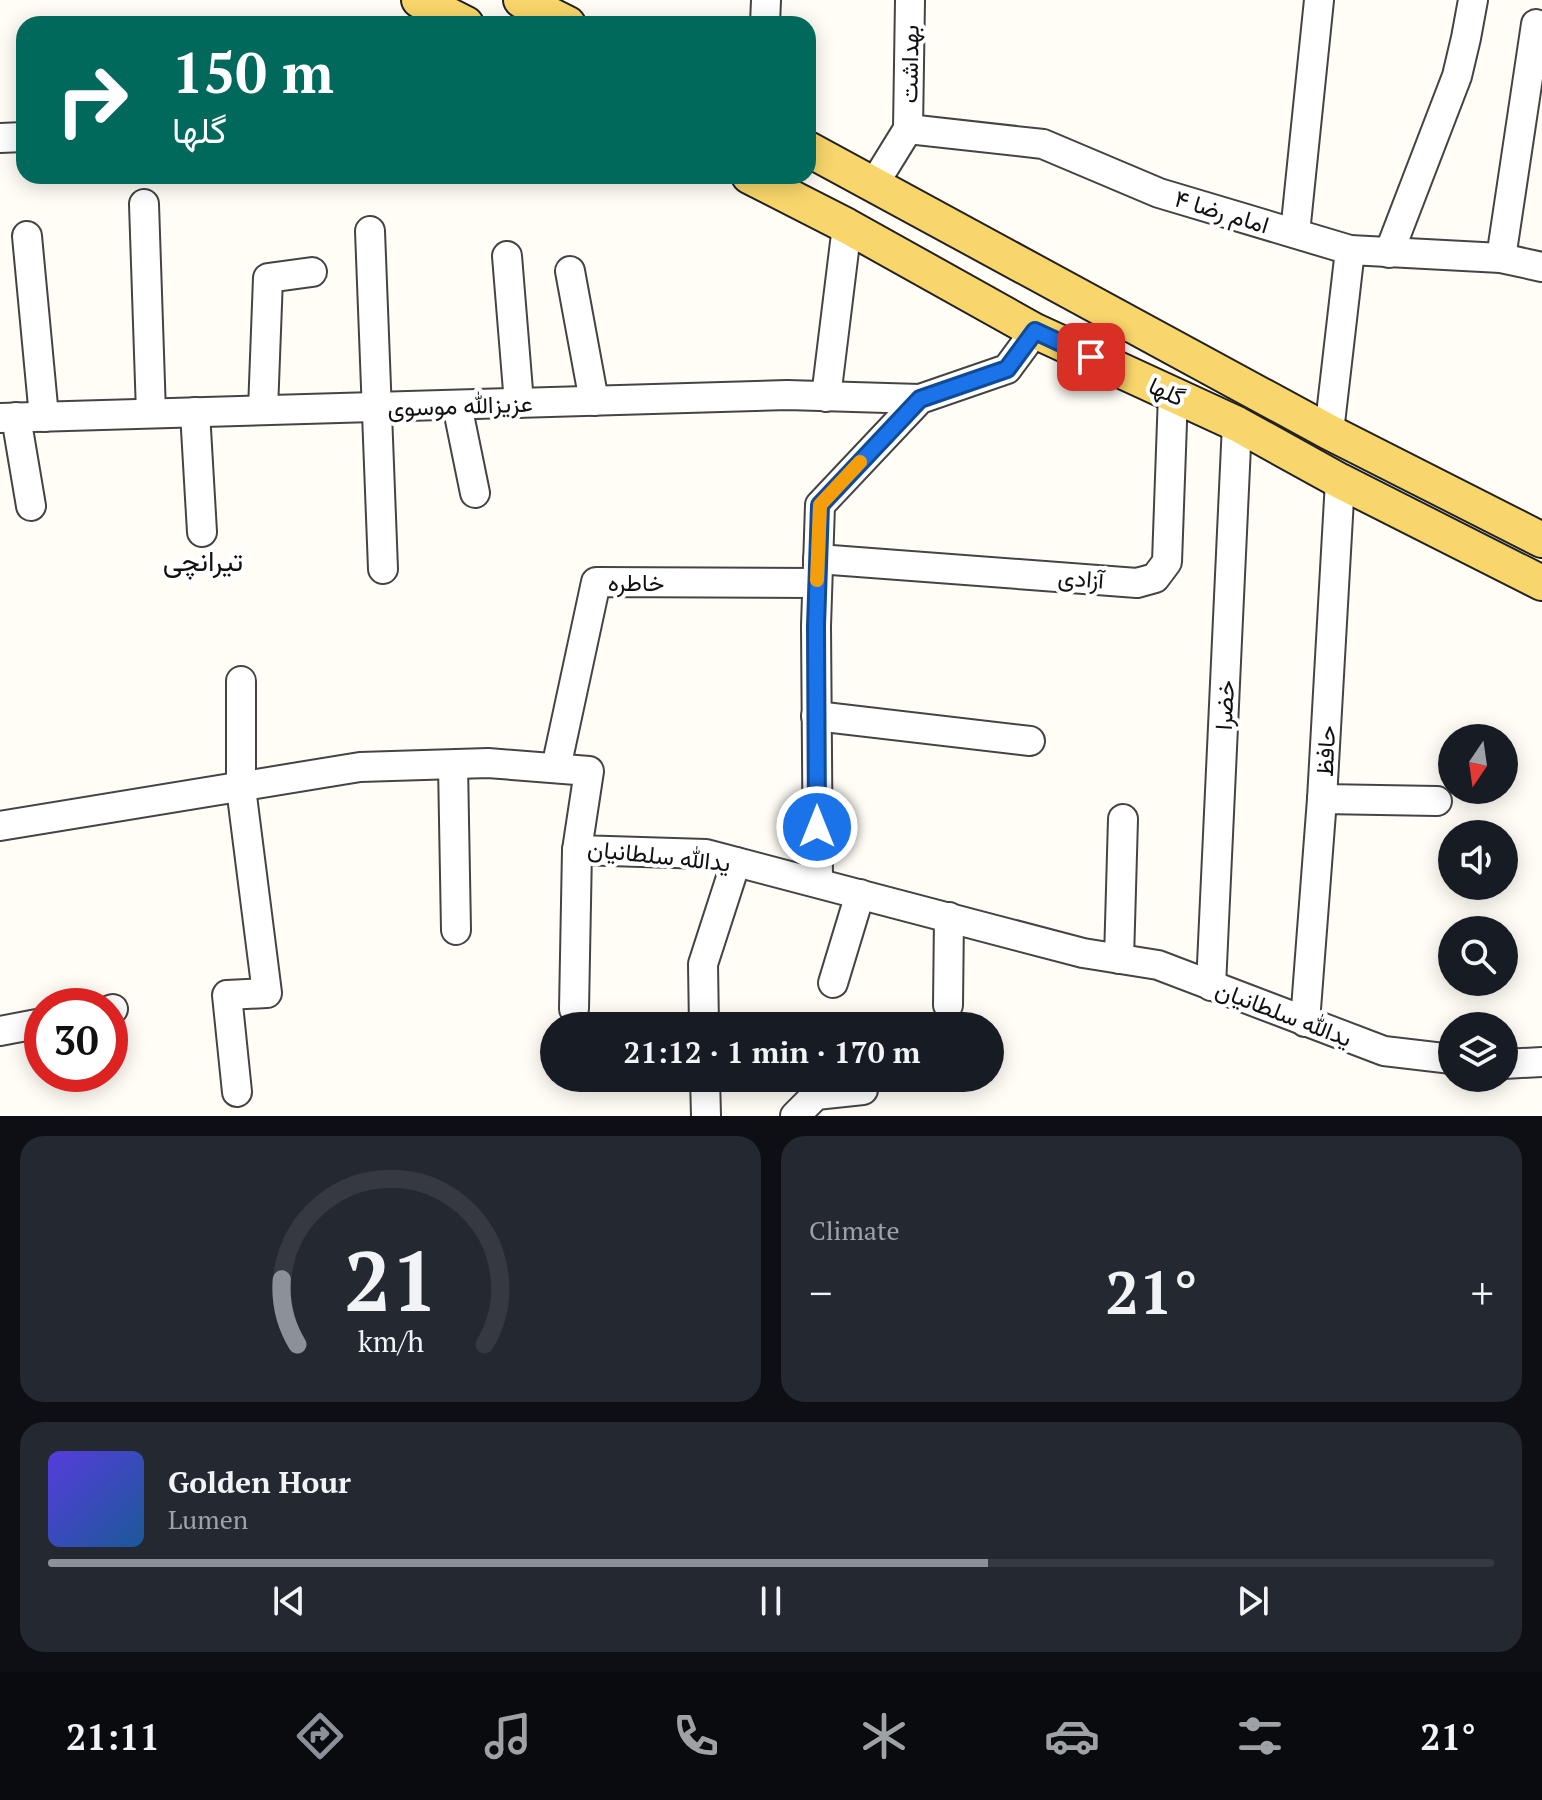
<!DOCTYPE html>
<meta charset="utf-8">
<style>
body{margin:0;font-family:"PT Serif",Vazirmatn,serif;background:#242831;color:#f1f3f6;height:100vh;display:flex;flex-direction:column;font-size:30px;white-space:nowrap}
*{box-sizing:border-box;margin:0}
p{font-size:26px;color:#9ea1a6}
.icon{flex:none;width:44px;height:44px;fill:none;stroke:currentColor;stroke-width:2;stroke-linecap:round;stroke-linejoin:round}
.map{position:relative;height:1116px;overflow:hidden}
.panel{display:flex;flex-direction:column;gap:20px;padding:20px;background:#0d0f14;flex:1}
.panel>*{flex:none}
.top-card{position:absolute;left:16px;top:16px;width:800px;height:168px;border-radius:24px;box-shadow:0 4px 20px #0003;background:#00695c;color:#fff;overflow:hidden}
.needle{width:52px;rotate:193deg}
.buttons{position:absolute;left:1438px;top:724px;display:grid;gap:16px}
.buttons a{display:grid;place-items:center;width:80px;height:80px;border-radius:50%;background:#171b24;box-shadow:0 4px 20px #0003;font-size:40px}
.speed{position:absolute;left:24px;top:988px;display:flex;gap:16px;font-size:40px;font-weight:700;text-align:center}
.speed>*{display:grid;place-content:center;width:104px;height:104px;border-radius:50%;background:#171b24;box-shadow:0 4px 20px #0003;line-height:1}
.speed .limit{border:12px solid #d22;background:#fff;color:#111}
.pin{position:absolute;display:grid;place-items:center;width:68px;height:68px;color:#fff;margin:-34px;border-radius:16px;box-shadow:0 4px 12px #0006}
.me{position:absolute;width:88px;margin:-44px;rotate:0deg;stroke-linejoin:round;filter:drop-shadow(0 0 6px #0008)}
.turn{display:flex;align-items:center;gap:28px;height:168px;padding:0 24px;font-size:36px}
.turn .icon{width:104px;height:104px;stroke-width:2.5}
.turn b{display:block;font-size:56px;line-height:68px}
.big{font-size:60px;font-weight:600;line-height:1.1}
.panel .tile{flex:1;display:flex;flex-direction:column;justify-content:center;gap:12px;min-width:0;padding:0 28px;border-radius:24px;background:#242831}
.panel .dial{align-items:center;gap:0}
.dial svg{height:208px;overflow:visible;fill:none;stroke:#363941;stroke-width:7;stroke-linecap:round;text-anchor:middle}
.dial text{fill:#f1f3f6;stroke:none}
.song{display:flex;align-items:center;gap:24px}
.cover{width:96px;height:96px;border-radius:12px;background:linear-gradient(135deg,hsl(250 70% 55%),hsl(210 70% 35%))}
.played{height:8px;border-radius:4px;background:linear-gradient(90deg,#8c9099 65%,#363941 65%)}
.keys{display:flex;justify-content:space-around;direction:ltr}
.heat{display:flex;justify-content:space-between;align-items:center;font-size:44px;direction:ltr}
.panel .tiles{flex:1;display:grid;gap:20px;grid-template-columns:1fr 1fr}
.tile:last-child{grid-column:span 2}
.trip{position:absolute;left:540px;top:1012px;width:464px;height:80px;border-radius:40px;background:#171b24;box-shadow:0 4px 20px #0003;font-weight:600;line-height:80px;text-align:center}
.dock{display:flex;height:128px;justify-content:space-around;align-items:center;background:#090b0e;color:#9ea1a6}
.dock .icon{width:56px;height:56px}
.dock .on{color:#8c9099}
.dock b{font-size:36px;color:#f1f3f6}
.map>svg:first-child{display:block}
.lines{fill:none;stroke-linecap:round;stroke-linejoin:round}
.minor-casing{stroke:#444;stroke-width:32}
.major-casing{stroke:#222;stroke-width:38}
.minor{stroke:#fff;stroke-width:28}
.major{stroke:#f9d66b;stroke-width:34}
.route-casing{stroke:#114b97;stroke-width:20}
.route{stroke:#1a73e8;stroke-width:14}
.slow{stroke:#f59e0b;stroke-width:14}
.labels{text-anchor:middle;dominant-baseline:central;stroke-width:8;stroke-linejoin:round;paint-order:stroke}
.street-label{font-size:24px;fill:#111;stroke:#fff}
.quarter-label{font-size:28px;fill:#111;stroke:#fff}
</style>
<div class="map">
<svg width="1542" height="1116" viewBox="0 0 1542 1116">
<rect width="100%" height="100%" fill="#fffdf5"/>
<g class="lines">
<g class="minor-casing">
<g id="minor">
<polyline points="765,24 766,0"/>
<polyline points="908,129 1043,144 1159,193 1350,250 1501,258 1542,267"/>
<polyline points="908,129 910,0"/>
<polyline points="0,138 24,137"/>
<polyline points="874,184 908,129"/>
<polyline points="144,204 151,413"/>
<polyline points="370,231 383,569"/>
<polyline points="1295,233 1319,0"/>
<polyline points="27,236 44,417"/>
<polyline points="1389,253 1457,76 1466,38 1473,0"/>
<polyline points="507,256 519,403"/>
<polyline points="1501,258 1536,24"/>
<polyline points="570,271 594,401"/>
<polyline points="826,397 847,226"/>
<polyline points="457,405 475,493"/>
<polyline points="263,410 268,278 312,272"/>
<polyline points="195,412 202,532"/>
<polyline points="16,417 31,506"/>
<polyline points="0,418 787,395 920,399"/>
<polyline points="1329,432 1350,250"/>
<polyline points="818,559 1137,583 1155,578 1167,562 1173,394"/>
<polyline points="816,716 1030,741"/>
<polyline points="453,765 456,930"/>
<polyline points="556,768 596,582 817,583"/>
<polyline points="1322,799 1437,801"/>
<polyline points="0,826 360,767 488,763 589,771 577,850 706,854 1083,953 1158,965 1384,1051 1452,1059"/>
<polyline points="818,882 816,626 820,505 920,399 1007,369 1035,331"/>
<polyline points="1119,959 1123,819"/>
<polyline points="833,983 860,894"/>
<polyline points="1211,986 1237,424"/>
<polyline points="948,1005 949,917"/>
<polyline points="574,1009 577,850"/>
<polyline points="110,1010 113,1009"/>
<polyline points="1305,1022 1322,799 1340,481"/>
<polyline points="704,1026 703,964 736,862"/>
<polyline points="0,1031 42,1023"/>
<polyline points="1504,1064 1542,1062"/>
<polyline points="705,1078 706,1116"/>
<polyline points="237,1092 227,995 267,993 241,788 241,681"/>
<polyline points="795,1116 816,1095 863,1090"/>
</g>
</g>
<g class="major-casing">
<g id="major">
<polyline points="419,0 466,24"/>
<polyline points="521,0 568,24"/>
<polyline points="808,149 1329,432 1542,540"/>
<polyline points="749,176 847,226 1035,331 1237,424 1340,481 1542,583"/>
</g>
</g>
<use href="#minor" class="minor"/>
<use href="#major" class="major"/>
</g>
<g class="lines">
<g class="route-casing">
<polyline id="route" points="817,827 816,626 820,505 920,399 1007,369 1035,331 1091,357"/>
</g>
<use href="#route" class="route"/>
<polyline class="slow" points="817,580 820,505 860,462"/>
</g>
<g class="labels">
<g class="street-label">
<text transform="translate(909 64) rotate(-89)">بهداشت</text>
<text transform="translate(1222 211) rotate(17)">امام رضا ۴</text>
<text transform="translate(1167 391) rotate(25)">گلها</text>
<text transform="translate(460 405) rotate(-2)">عزیزالله موسوی</text>
<text transform="translate(1081 578) rotate(4)">آزادی</text>
<text x="636" y="582">خاطره</text>
<text transform="translate(1224 705) rotate(-87)">خضرا</text>
<text transform="translate(1325 751) rotate(-87)">حافظ</text>
<text transform="translate(659 855) rotate(6)">یدالله سلطانیان</text>
<text transform="translate(1284 1013) rotate(21)">یدالله سلطانیان</text>
</g>
<g class="quarter-label">
<text x="203" y="560">تیرانچی</text>
</g>
</g>
</svg>
<div class="buttons">
<a><svg class="needle" viewBox="-14 -14 28 28"><path d="M0-13l5 13h-10z" fill="#e53935"/><path d="M0 13l5-13h-10z" fill="#9ea1a6"/></svg></a>
<a><svg class="icon" aria-label="sound" viewBox="0 0 24 24"><path d="M4 9h4l5-4v14l-5-4H4zM17 9q2 3 0 6"/></svg></a>
<a><svg class="icon" aria-label="search" viewBox="0 0 24 24"><circle cx="10" cy="10" r="6"/><path d="M15 15l6 6"/></svg></a>
<a><svg class="icon" aria-label="layers" viewBox="0 0 24 24"><path d="M12 4l9 5-9 5-9-5zM3 14l9 5 9-5"/></svg></a>
</div>
<div class="speed"><div class="limit">30</div></div>
<div class="pin" style="left:1091px;top:357px;background:#d93025"><svg class="icon" aria-label="arrive" viewBox="0 0 24 24"><path d="M6 21V4h12l-3 4 3 4H6"/></svg></div>
<svg class="me" style="left:817px;top:827px" viewBox="-20 -20 40 40"><circle r="17" fill="#1a73e8" stroke="#fff" stroke-width="3"/><path d="M0-11L8 9 0 5-8 9z" fill="#fff"/></svg>
<div class="trip">21:12 · 1 min · 170 m</div>
<div class="top-card">
<div class="turn"><svg class="icon" aria-label="right" viewBox="0 0 24 24"><path d="M7 20v-9h11M14 6l5 5-5 5"/></svg><div><b>150 m</b>گلها</div></div>
</div>
</div>
<section class="panel">
<div class="tiles">
<div class="tile dial"><svg viewBox="0 0 100 80">
<path d="M14 69A42 42 0 1 1 86 69"/>
<path d="M14 69A42 42 0 0 1 8 44" stroke="#8c9099"/>
<text x="50" y="56" font-size="32" font-weight="700">21</text>
<text x="50" y="72" font-size="11">km/h</text>
</svg></div>
<div class="tile"><p>Climate</p>
<div class="heat"><a>−</a><b class="big">21°</b><a>+</a></div>
</div>
<div class="tile">
<div class="song"><i class="cover"></i><div><b>Golden Hour</b><p>Lumen</p></div></div>
<div class="played"></div>
<div class="keys"><svg class="icon" aria-label="previous" viewBox="0 0 24 24"><path d="M18 5L8 12l10 7zM5 5v14"/></svg><svg class="icon" aria-label="pause" viewBox="0 0 24 24"><path d="M8 5v14M16 5v14"/></svg><svg class="icon" aria-label="next" viewBox="0 0 24 24"><path d="M6 5l10 7-10 7zM19 5v14"/></svg></div>
</div>
</div>
</section>
<nav class="dock">
<b>21:11</b>
<svg class="icon on" aria-label="directions" viewBox="0 0 24 24"><path d="M12 3l9 9-9 9-9-9zM9 14v-3h6M13 9l2 2-2 2"/></svg>
<svg class="icon" aria-label="music" viewBox="0 0 24 24"><path d="M9 18V5l10-2v13"/><circle cx="6" cy="18" r="3"/><circle cx="16" cy="16" r="3"/></svg>
<svg class="icon" aria-label="phone" viewBox="0 0 24 24"><path d="M5 4h4l2 5-3 2q2 4 5 5l2-3 5 2v4C11 20 4 13 5 4z"/></svg>
<svg class="icon" aria-label="climate" viewBox="0 0 24 24"><path d="M12 3v18M4 7l16 10M4 17L20 7"/></svg>
<svg class="icon" aria-label="car" viewBox="0 0 24 24"><path d="M5 17H2v-5l4-1 3-4h7l3 4 3 1v5h-3M9 17h6M6 11h13"/><circle cx="7" cy="17" r="2"/><circle cx="17" cy="17" r="2"/></svg>
<svg class="icon" aria-label="filters" viewBox="0 0 24 24"><path d="M4 7h16M4 17h16"/><circle cx="9" cy="7" r="2"/><circle cx="15" cy="17" r="2"/></svg>
<b>21°</b>
</nav>
